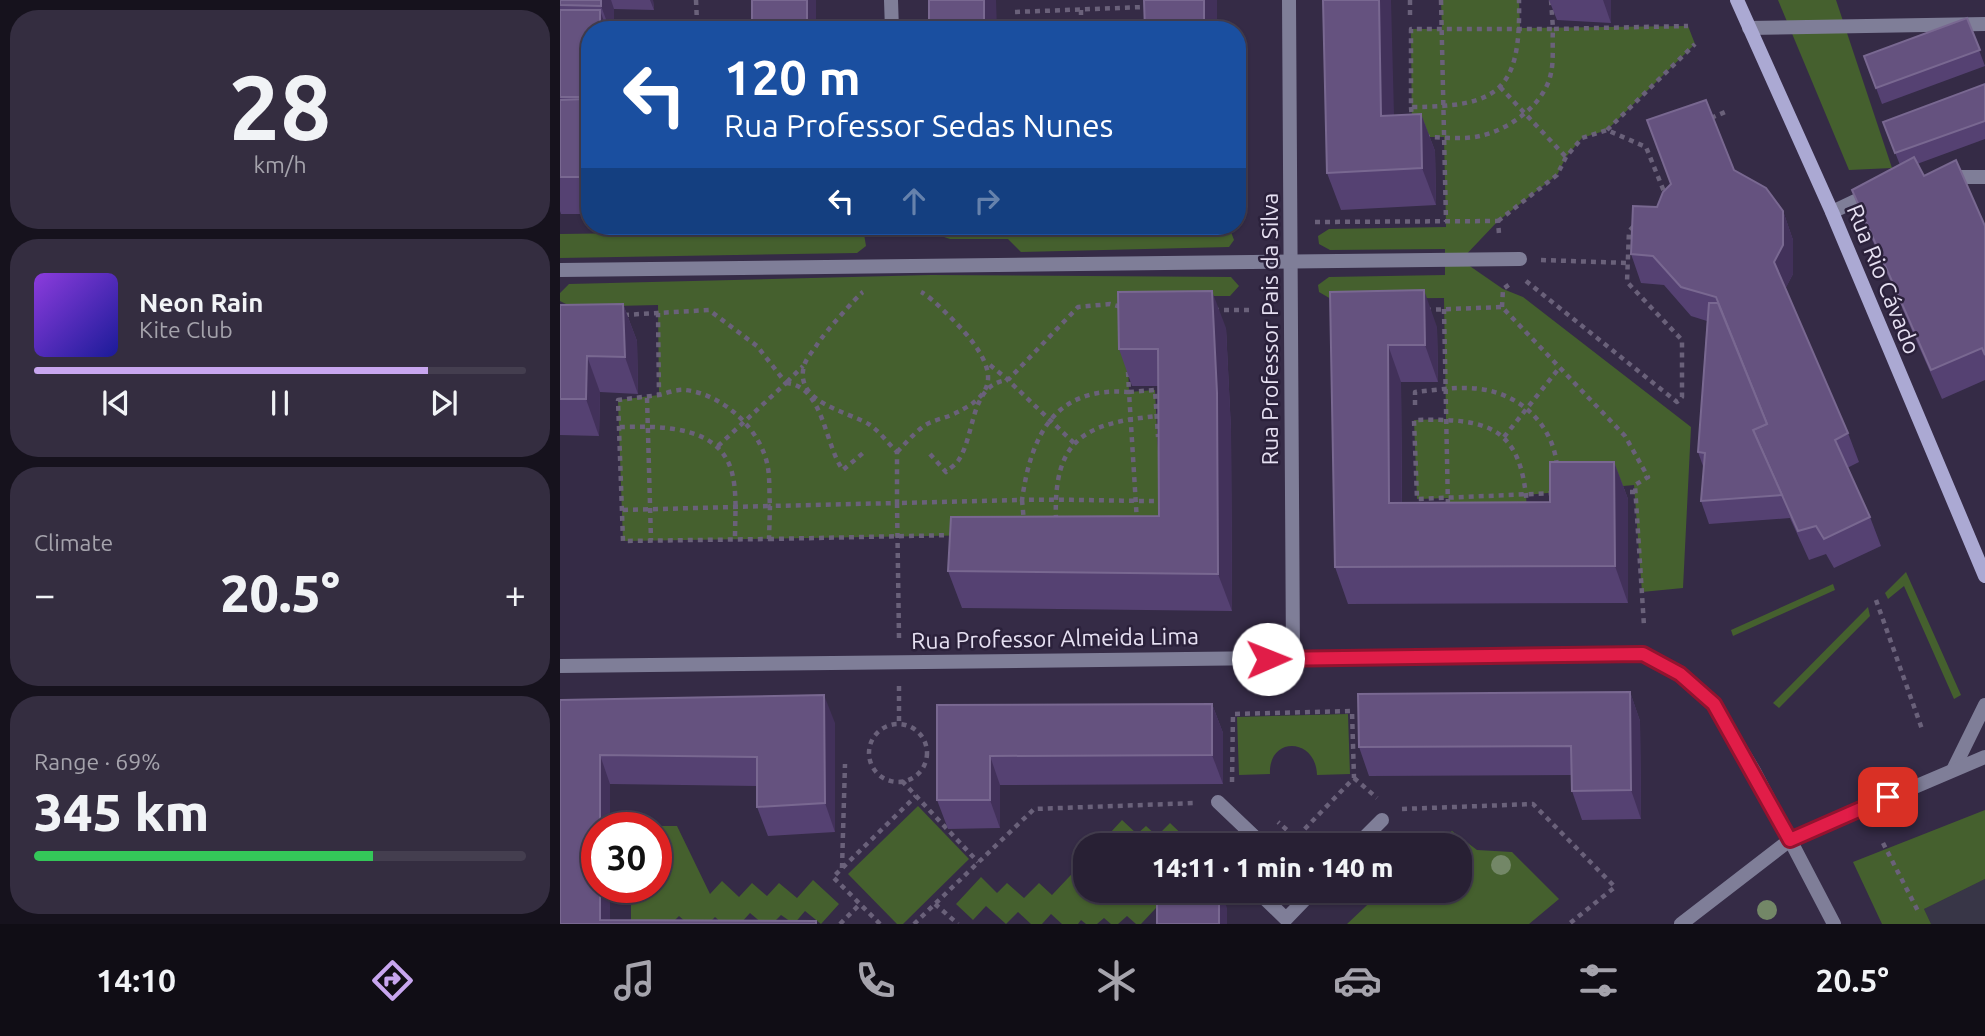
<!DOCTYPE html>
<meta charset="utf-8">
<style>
body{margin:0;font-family:Ubuntu,sans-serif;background:#342d40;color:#f1f3f6;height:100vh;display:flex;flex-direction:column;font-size:26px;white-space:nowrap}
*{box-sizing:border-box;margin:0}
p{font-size:23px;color:#a5a3ac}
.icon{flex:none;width:38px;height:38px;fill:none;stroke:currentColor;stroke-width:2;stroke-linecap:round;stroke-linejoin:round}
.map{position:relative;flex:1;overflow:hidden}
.sheet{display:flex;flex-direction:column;gap:10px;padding:10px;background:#16121d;width:560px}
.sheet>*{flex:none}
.guide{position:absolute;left:21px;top:21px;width:665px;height:214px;border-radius:28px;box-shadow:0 2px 5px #0004,0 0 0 2px #443e4f;background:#1a4fa0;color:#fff;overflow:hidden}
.speed{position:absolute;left:21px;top:812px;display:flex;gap:14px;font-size:35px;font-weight:700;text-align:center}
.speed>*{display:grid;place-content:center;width:91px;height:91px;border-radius:50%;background:#282034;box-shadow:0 2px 5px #0004,0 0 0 2px #443e4f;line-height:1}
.speed .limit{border:10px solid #d22;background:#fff;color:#111}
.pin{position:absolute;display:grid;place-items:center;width:60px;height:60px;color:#fff;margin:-30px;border-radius:14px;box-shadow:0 4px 10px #0006}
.me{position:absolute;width:77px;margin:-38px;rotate:89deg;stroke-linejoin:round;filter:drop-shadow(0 0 5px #0008)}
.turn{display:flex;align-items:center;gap:24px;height:147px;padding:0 28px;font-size:32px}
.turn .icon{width:91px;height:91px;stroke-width:2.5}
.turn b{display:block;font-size:49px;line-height:60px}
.lanes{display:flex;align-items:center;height:66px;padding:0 28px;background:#0003;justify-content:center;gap:35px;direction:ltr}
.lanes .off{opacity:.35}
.big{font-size:52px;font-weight:800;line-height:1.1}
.sheet .card{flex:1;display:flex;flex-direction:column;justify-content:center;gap:10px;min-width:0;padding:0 24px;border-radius:28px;background:#342d40}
.sheet .dial{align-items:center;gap:0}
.dial b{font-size:91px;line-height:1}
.song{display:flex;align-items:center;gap:21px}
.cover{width:84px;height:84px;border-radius:10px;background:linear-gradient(135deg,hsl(270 70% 55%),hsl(240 70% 35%))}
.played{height:7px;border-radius:4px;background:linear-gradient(90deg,#c8a6ef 80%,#443e4f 80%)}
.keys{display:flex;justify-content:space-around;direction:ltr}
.heat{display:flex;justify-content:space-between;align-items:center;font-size:38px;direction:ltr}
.charge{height:10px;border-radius:5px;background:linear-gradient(90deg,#34c759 69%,#443e4f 0)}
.trip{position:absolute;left:513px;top:833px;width:399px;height:70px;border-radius:28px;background:#282034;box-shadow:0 2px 5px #0004,0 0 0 2px #443e4f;font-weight:800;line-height:70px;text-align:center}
.tab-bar{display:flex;height:112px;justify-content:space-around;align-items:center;background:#100d15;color:#a5a3ac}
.tab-bar .icon{width:49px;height:49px}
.tab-bar .current{color:#c8a6ef}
.tab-bar b{font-size:32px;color:#f1f3f6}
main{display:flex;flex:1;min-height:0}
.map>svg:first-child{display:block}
.education{fill:#383647}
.green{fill:#45602e}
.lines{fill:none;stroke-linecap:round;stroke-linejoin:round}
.path{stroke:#6a617a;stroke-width:4.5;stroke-dasharray:5 5;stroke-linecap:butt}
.street{stroke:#7f7e98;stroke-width:14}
.secondary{stroke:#aba9d3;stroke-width:14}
.tree{fill:#738767}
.wall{fill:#554172}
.shaded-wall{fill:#42315a}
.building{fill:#65527f;stroke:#796891;stroke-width:2}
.route-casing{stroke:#92132f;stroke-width:18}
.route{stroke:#e11d48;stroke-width:12}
.labels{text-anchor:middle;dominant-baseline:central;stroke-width:5;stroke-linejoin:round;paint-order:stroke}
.street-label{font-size:23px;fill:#e6e0f2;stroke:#2b213b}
</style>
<main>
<section class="sheet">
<div class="card dial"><b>28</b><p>km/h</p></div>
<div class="card">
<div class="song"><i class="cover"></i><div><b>Neon Rain</b><p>Kite Club</p></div></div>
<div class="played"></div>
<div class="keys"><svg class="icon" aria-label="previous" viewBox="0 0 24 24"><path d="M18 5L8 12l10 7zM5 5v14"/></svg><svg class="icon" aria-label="pause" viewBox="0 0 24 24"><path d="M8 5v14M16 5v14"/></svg><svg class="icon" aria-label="next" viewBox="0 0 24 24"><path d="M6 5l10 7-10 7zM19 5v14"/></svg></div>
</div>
<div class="card"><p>Climate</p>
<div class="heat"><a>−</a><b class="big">20.5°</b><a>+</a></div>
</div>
<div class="card"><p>Range · 69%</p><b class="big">345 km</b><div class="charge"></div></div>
</section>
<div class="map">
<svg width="1425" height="924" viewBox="0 0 1425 924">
<rect width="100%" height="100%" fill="#352b46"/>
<polygon class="education" points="1425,879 1425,924 1371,924 1364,909"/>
<g class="green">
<polygon points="881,0 959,0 960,28 1128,26 1135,44 1047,130 1022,138 1006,157 997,175 938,221 901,260 943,289 963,297 1131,427 1123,588 1082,592 1074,485 966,495 968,530 889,532 888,498 857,499 854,420 886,419 884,298 771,299 759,292 758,285 769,277 885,275 885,249 770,250 759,244 758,236 769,229 886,227 884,137 852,137 851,29 882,29"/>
<polygon points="1218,0 1276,0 1332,168 1289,170"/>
<polygon points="386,228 646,228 671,232 674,240 669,247 461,252 448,239 390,239 381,236"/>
<polygon points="296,230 304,234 306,246 297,253 0,258 0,234"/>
<polygon points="371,275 671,277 679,286 670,296 566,296 569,392 595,390 602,532 63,541 58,400 99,395 98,305 12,307 0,301 0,293 9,284"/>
<polygon points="1346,572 1401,695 1394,699 1344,586 1328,599 1325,593"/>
<polygon points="1273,584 1275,590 1173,636 1171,630"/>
<polygon points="1308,607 1310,616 1219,708 1213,703"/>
<path d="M788,714L790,774L757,775C756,737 708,736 710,774L679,775L677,717Z"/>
<polygon points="358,806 409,859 343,924 337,924 288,874"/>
<polygon points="1425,810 1425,879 1364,909 1371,924 1322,924 1293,862"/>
<polygon points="562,820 577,834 586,826 597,836 610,823 633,845 539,845"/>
<polygon points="71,826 117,826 150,894 162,881 179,897 192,883 207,896 219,883 237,898 253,880 279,904 261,924 245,911 234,924 221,915 212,924 203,924 190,913 180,924 163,924 155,917 148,924 128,924 119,916 111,924 71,924 71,887 96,887 96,828"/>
<polygon points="892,831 917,850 952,852 999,899 969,924 787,924 822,891 900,891 900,845 872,845"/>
<polygon points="525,860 525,891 635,891 610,893 581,924 576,924 567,916 558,924 551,924 544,918 537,924 526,924 521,920 518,924 502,924 491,914 482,924 471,924 458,912 446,924 426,906 413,920 396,904 421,877 437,893 447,883 464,898 479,883 492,895"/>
</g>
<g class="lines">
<g class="path">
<polyline points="136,0 137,22"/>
<polyline points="850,0 850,15"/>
<polyline points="881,0 886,222"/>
<polyline points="991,0 993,29 1128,26"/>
<polyline points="521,10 521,30"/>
<polyline points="455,12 584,7"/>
<path d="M106,30C122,22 139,20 155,30"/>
<polyline points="940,87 1006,157"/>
<polyline points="851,107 852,121"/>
<polyline points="1151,118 1165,112"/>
<polyline points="1047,130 1135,44"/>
<path d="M865,137C883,137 903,140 920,136C949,130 985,104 991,73C994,60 992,43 993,29H851V107C940,107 961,90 959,0"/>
<polyline points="938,221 997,175 1006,157 1022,138 1047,130 1086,147 1105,194"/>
<polyline points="755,222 938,221 939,234"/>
<polyline points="981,260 1068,263"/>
<polyline points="966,281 1117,402 1122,397 1122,340 1067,282 1069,231 1075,225"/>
<polyline points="942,307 943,289 950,284"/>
<polyline points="884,309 888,508"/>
<polyline points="654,310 689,310"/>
<polyline points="866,310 942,307 1065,436 1088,477 1075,485 1084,626"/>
<polyline points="64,315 98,313"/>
<polyline points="430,365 447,379"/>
<polyline points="568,372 569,392 595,390 598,437"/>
<polyline points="227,382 243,366"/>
<path d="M226,383C264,386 264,444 283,470L303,453"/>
<polyline points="87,398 91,540"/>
<path d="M855,405V392C876,390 899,386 920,389C961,394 994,426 997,467"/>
<path d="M60,427C103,426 163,425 173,477C177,497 175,518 175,538"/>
<polyline points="944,437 1000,367"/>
<polyline points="514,443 448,380 518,307 550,304 561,307"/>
<path d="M158,446L226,383L197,346L149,310L98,313L99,395L58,400L63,541L209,539L210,506L337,503V452C328,443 320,432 310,425C288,411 234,403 244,366C246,358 254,350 258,343C263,335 298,295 303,292"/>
<path d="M337,452C346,443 354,433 364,426C371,421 381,419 389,416C429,399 440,380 414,344C406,332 372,297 361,292"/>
<path d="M370,454L386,472C389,469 395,465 398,461C416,435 409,384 448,380"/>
<polyline points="1060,492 1077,492"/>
<path d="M967,508C962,426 929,418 854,420L857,499L995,493"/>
<path d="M63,510L210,506C209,494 210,480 208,468C202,430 163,394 125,390C117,389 107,393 99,395"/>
<path d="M496,520C493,440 523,423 598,416"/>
<path d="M577,522L569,392C494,386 471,436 462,500C508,499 554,501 600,501"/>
<polyline points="209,539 394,535"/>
<polyline points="1316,600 1362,729"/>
<polyline points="339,638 337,503 462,500 464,522"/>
<polyline points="339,686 339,723"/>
<circle cx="338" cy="753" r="29"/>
<polyline points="794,778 817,798"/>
<polyline points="342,781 418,862"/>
<polyline points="672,782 673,714 792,711 794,778 736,838 718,822"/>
<polyline points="842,809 973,804 1055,887 1009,924"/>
<polyline points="1323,843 1358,911"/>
<polyline points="282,868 285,764"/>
<polyline points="375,904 398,924"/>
<polyline points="280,924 300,904"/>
<polyline points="320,924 273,877 356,796"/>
<polyline points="354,924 474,809 635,803"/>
</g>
<g class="street">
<polyline points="331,0 332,30"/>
<polyline points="729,0 733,658"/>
<polyline points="1189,28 1425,24"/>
<polyline points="1384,177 1425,177"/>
<polyline points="1272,212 1312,193"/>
<polyline points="0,270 960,259"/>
<polyline points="0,666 1082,654 1120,674 1154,704 1194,771 1274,924"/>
<polyline points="1394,768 1425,705"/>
<polyline points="658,802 699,841 695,845"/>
<polyline points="797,845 822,820"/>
<polyline points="697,891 726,919 753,891"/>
<polyline points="1121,924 1230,840 1425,757"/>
</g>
<polyline class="secondary" points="1177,0 1272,212 1425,576"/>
</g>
<g class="tree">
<circle cx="941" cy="865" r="10"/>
<circle cx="1207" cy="910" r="10"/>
</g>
<g class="wall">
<polygon points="0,0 93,0 94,10 54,9 54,30 30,30 30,214 1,214 0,211"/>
<polygon points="989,0 1051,0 1051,23 997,20"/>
<polygon points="1407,18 1425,66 1322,104 1304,56"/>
<polygon points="1425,84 1425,139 1357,164 1364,176 1425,226 1425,380 1382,399 1303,219 1292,190 1340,165 1323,122"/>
<polygon points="861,114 875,151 876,205 781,210 767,173 834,115"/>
<polygon points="1174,170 1223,211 1233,240 1233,274 1225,289 1288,433 1299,462 1287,468 1310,517 1321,546 1274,568 1266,554 1249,560 1230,518 1149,524 1141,501 1144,469 1138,452 1147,321 1131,316 1104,285 1081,283 1071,254 1097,207"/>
<polygon points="770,292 877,327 878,382 841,382 842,503 990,502 1054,462 1068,499 1068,603 788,604 775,567"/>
<polygon points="63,304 77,341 78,394 40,392 39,436 0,435 0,305"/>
<polygon points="666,328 671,430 672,611 402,608 388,571 599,516 598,386 572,386 559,349"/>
<polygon points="1070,692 1080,721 1081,819 1022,820 1012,791 1012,775 809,776 799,747"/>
<polygon points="0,700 275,723 275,832 208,836 197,807 197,786 50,784 50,920 256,921 257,924 0,924"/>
<polygon points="652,704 663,733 663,784 440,785 440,828 388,829 377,800 377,705"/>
</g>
<g class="shaded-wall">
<polygon points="41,0 51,0 54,9 54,30 50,30 41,6"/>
<polygon points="90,0 93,0 94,10"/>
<polygon points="244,0 256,0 256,23 258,30 247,30"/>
<polygon points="424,0 436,0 437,30 424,30"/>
<rect x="644" y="0" width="13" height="30"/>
<polygon points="819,0 831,0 835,153 821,116"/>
<polygon points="1043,0 1051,0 1051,23"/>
<polygon points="40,10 47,30 40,30"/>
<polygon points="25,99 30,111 30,136 25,125"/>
<polygon points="861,114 875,151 876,205 862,168"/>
<polygon points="1223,211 1233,240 1233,274 1224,291 1214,262"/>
<polygon points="864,290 877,327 878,382 865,345"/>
<polygon points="652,291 666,328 671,430 672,611 658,574"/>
<polygon points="63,304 77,341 78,394 65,357"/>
<polygon points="828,345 841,382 842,540 829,503"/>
<polygon points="27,356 40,392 39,436 26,399"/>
<polygon points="1054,462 1068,499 1068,603 1055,566"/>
<polygon points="1070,692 1080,721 1081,819 1071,790"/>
<polygon points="264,695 275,723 275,832 265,803"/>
<polygon points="652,704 663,733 663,784 652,755"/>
<polygon points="40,755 50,784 50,828 40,828"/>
<polygon points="430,756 440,785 440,828 430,800"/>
<polygon points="40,887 50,887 50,924 40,920"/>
<polygon points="659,891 661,891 667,908 667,924 659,924"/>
</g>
<g class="building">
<polygon points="0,0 41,0 41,6 0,5"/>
<rect x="192" y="0" width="55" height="30"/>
<rect x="369" y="0" width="55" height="30"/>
<polygon points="584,0 644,0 644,30 585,30"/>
<polygon points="763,0 819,0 821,116 861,114 862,168 767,173"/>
<polygon points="0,10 40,10 40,30 30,30 30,97 0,97"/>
<polygon points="1407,18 1420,50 1316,88 1304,56"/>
<polygon points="1425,84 1425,121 1335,153 1323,122"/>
<polygon points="25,99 25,125 30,125 30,177 0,177 0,100"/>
<polygon points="1146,100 1174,170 1206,188 1223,211 1223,245 1214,262 1288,433 1275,440 1310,517 1264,539 1256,526 1238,531 1193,430 1207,424 1156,297 1121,287 1093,256 1071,254 1073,206 1097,207 1103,192 1111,184 1087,120"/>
<polygon points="1354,157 1364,176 1396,160 1425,226 1425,355 1422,348 1371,370 1292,190"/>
<polygon points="864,290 865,345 828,345 829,503 990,502 990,462 1054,462 1055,566 775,567 770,292"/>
<polygon points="652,291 657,393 658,574 388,571 391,517 599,516 598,349 559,349 558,292"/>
<polygon points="1149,303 1158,303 1207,424 1193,430 1222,495 1141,501 1145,453 1138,452"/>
<polygon points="63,304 65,357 27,356 26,399 0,399 0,305"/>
<polygon points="1070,692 1071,790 1012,791 1011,746 799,747 798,694"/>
<polygon points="264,695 265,803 197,807 197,757 40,755 40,828 37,828 37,887 40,887 40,920 256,921 256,924 0,924 0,700"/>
<polygon points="652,704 652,755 430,756 430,800 377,800 377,705"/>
<rect x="597" y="891" width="62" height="33"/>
</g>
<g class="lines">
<g class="route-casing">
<polyline id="route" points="708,659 1083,654 1120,674 1154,704 1230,840 1328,797"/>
</g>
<use href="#route" class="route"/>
</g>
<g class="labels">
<g class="street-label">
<text transform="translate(1324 279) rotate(68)">Rua Rio Cávado</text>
<text transform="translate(709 329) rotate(-90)">Rua Professor Pais da Silva</text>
<text transform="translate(495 638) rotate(-1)">Rua Professor Almeida Lima</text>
</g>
</g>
</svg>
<div class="speed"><div class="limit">30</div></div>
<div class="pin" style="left:1328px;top:797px;background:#d93025"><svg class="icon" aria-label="arrive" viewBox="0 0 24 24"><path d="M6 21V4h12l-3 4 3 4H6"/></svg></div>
<svg class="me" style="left:708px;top:659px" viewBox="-20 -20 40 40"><circle r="19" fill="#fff"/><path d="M0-13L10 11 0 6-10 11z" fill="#e11d48"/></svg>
<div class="trip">14:11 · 1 min · 140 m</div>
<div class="guide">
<div class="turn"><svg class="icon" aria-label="left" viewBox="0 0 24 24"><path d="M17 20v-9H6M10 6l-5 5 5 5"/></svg><div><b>120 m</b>Rua Professor Sedas Nunes</div></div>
<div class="lanes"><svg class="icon" aria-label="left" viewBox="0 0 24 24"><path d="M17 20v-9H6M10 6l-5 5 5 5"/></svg><svg class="icon off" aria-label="ahead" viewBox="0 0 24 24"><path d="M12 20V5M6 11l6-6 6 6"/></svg><svg class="icon off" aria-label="right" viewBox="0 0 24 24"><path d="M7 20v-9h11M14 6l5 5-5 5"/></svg></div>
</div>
</div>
</main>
<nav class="tab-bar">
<b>14:10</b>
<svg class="icon current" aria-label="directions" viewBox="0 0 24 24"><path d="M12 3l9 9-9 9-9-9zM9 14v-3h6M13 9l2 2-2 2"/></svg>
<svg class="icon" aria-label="music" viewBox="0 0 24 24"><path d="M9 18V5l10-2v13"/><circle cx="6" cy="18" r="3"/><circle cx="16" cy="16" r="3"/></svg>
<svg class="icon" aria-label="phone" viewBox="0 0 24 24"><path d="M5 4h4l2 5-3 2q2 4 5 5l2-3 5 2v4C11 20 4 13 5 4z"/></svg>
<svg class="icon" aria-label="climate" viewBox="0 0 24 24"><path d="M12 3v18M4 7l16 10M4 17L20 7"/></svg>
<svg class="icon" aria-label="car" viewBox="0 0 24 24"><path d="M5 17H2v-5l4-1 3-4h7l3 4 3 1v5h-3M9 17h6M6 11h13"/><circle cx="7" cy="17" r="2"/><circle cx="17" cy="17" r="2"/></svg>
<svg class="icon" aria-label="filters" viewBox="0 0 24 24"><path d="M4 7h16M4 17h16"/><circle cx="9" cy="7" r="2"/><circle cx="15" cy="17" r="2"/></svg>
<b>20.5°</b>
</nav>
